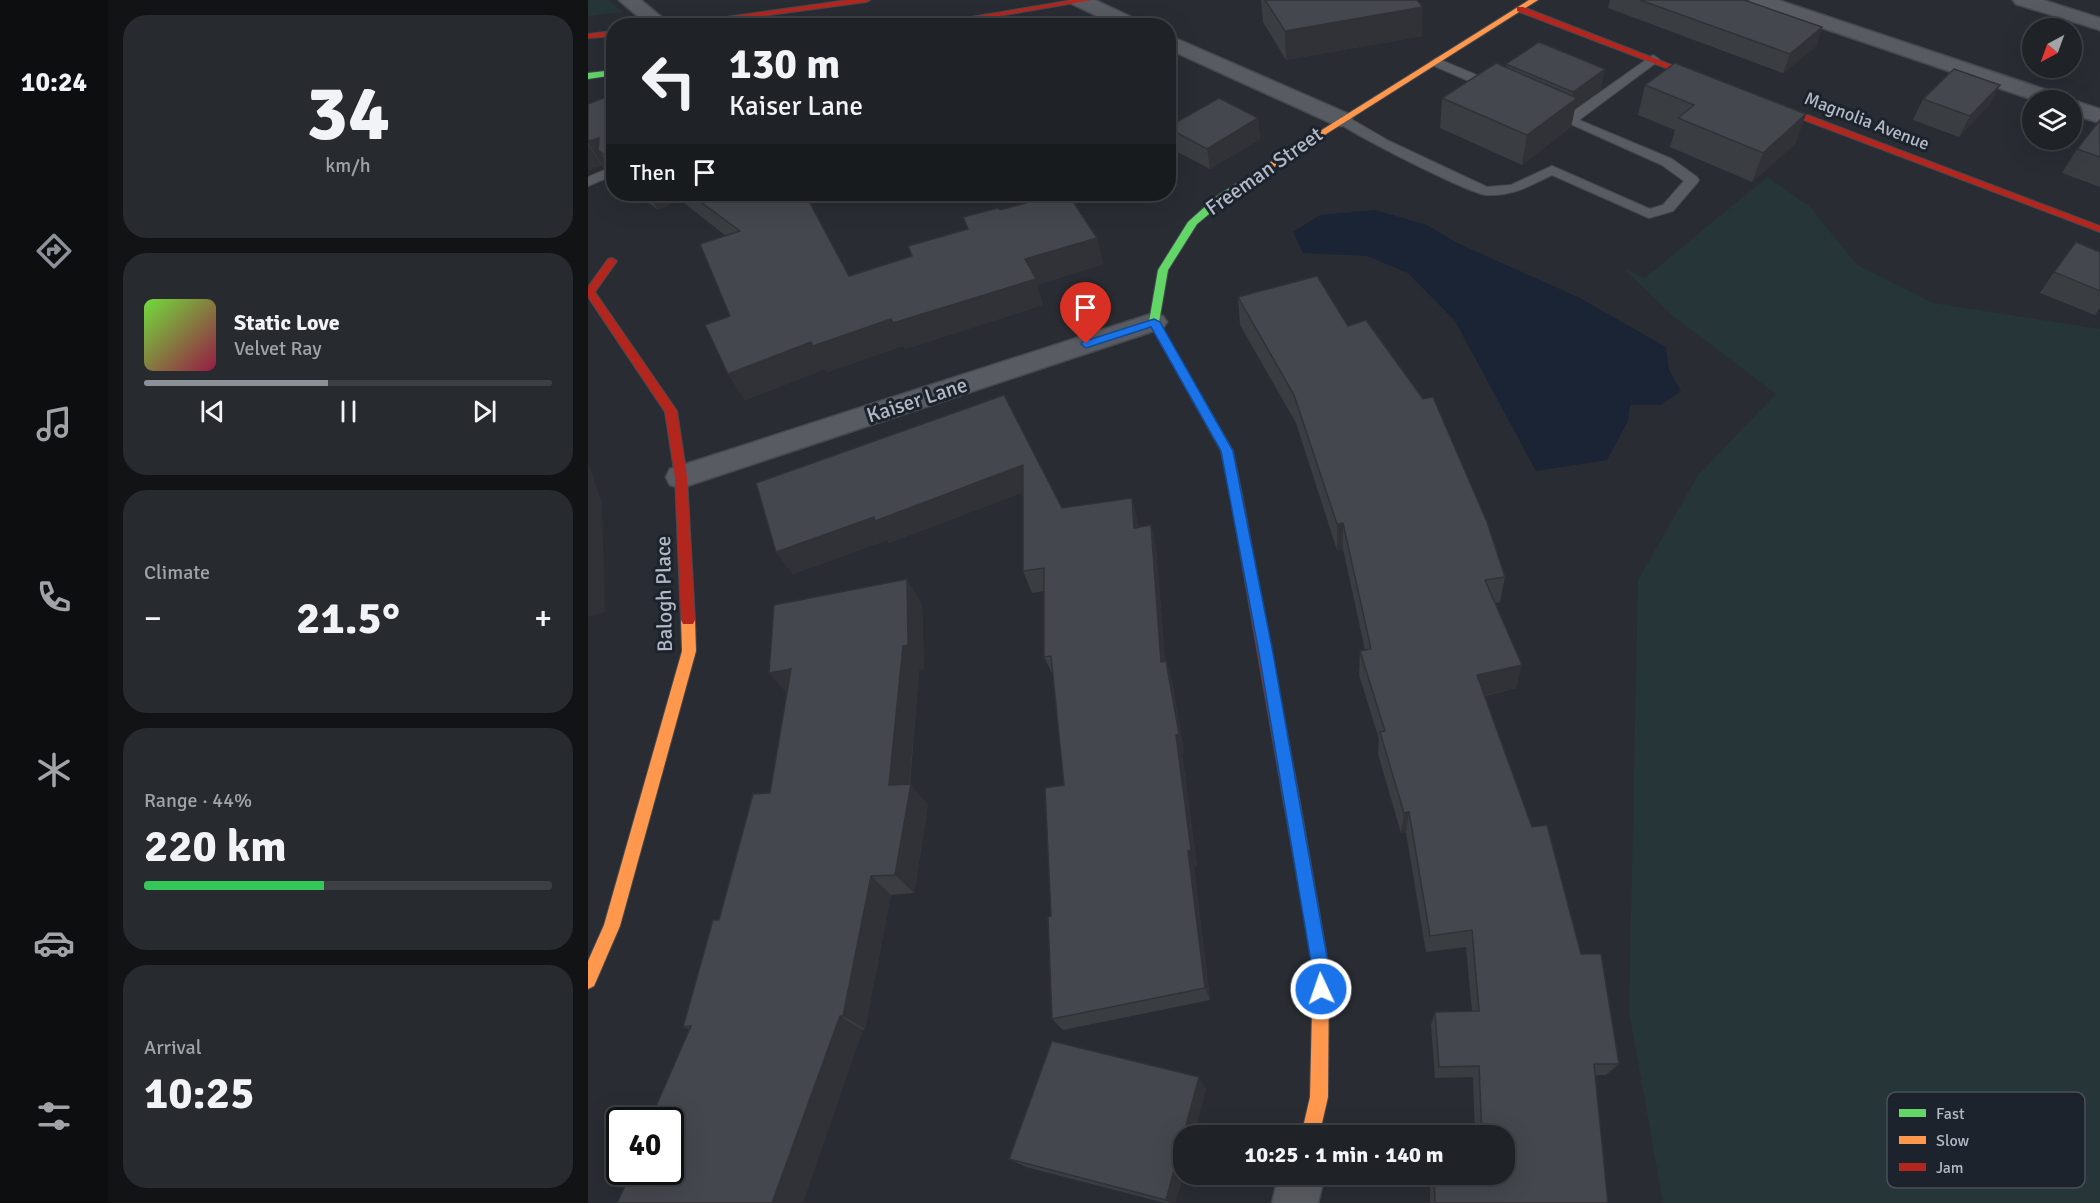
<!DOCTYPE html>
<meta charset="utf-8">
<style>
body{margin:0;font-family:Signika,sans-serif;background:#272a2e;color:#f1f3f6;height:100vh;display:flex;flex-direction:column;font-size:22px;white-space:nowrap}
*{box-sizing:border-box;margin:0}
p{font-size:20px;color:#a1a4a7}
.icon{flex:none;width:33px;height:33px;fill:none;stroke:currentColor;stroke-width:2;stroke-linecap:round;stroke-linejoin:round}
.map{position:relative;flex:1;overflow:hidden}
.panel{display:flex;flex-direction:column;gap:15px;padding:15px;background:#111315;width:480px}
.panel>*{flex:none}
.hud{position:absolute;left:18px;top:18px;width:570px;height:183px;border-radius:24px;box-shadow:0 6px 24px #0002,0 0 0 2px #3c3f43;background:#1f2226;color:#f1f3f6;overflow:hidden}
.needle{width:39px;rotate:221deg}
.controls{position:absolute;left:1434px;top:18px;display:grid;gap:12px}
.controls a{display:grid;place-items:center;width:60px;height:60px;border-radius:50%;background:#1f2226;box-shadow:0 6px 24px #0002,0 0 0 2px #3c3f43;font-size:30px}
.speed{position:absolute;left:18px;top:1107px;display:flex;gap:12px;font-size:30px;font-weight:700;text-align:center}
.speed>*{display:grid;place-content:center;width:78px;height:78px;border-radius:50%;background:#1f2226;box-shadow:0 6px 24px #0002,0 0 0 2px #3c3f43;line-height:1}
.speed .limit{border:3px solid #111;border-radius:9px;background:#fff;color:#111}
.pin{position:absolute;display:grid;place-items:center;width:51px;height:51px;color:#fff;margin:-62px -26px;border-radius:50% 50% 50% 0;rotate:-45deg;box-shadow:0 0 6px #0007}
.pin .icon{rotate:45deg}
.me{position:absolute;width:66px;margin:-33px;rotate:357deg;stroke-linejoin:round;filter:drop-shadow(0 0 4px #0008)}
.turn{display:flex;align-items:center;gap:21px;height:126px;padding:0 24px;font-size:27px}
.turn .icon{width:78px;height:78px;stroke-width:2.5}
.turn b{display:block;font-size:42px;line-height:51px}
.then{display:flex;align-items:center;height:57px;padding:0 24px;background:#0003;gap:12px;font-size:22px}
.big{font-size:45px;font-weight:700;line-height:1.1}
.panel .widget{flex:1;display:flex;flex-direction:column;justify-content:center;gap:9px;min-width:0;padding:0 21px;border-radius:24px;background:#272a2e}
.panel .dial{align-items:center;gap:0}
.dial b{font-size:78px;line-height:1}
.song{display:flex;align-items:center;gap:18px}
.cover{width:72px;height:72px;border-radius:9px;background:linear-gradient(135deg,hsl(100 70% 55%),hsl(340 70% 35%))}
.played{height:6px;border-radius:3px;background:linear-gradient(90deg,#8c9099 45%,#3c3f43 45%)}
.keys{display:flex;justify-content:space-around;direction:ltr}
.heat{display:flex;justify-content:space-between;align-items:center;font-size:33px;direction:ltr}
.charge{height:9px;border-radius:4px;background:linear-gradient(90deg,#34c759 44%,#3c3f43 0)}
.trip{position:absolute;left:585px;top:1125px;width:342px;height:60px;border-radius:24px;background:#1f2226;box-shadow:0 6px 24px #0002,0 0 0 2px #3c3f43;font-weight:700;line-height:60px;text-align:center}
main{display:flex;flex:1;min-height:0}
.tabs{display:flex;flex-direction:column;width:108px;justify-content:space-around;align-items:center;background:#0c0e0f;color:#a1a4a7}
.tabs .icon{width:42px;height:42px}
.tabs .on{color:#8c9099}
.tabs b{font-size:27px;color:#f1f3f6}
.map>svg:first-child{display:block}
.green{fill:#263538}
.water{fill:#1a2434}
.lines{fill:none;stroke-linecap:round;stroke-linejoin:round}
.lane-casing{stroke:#464950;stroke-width:2}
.street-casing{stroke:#464950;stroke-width:3}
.fast-casing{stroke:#464950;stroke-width:2}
.slow-casing{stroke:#464950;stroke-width:2}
.jam-casing{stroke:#464950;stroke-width:2}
.lane{fill:#585b61;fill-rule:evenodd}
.street{fill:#585b61;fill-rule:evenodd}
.fast{fill:#63d668;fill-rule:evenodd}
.slow{fill:#ff974d;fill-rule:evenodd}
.jam{fill:#b3261e;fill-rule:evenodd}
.wall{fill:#3a3e43}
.shaded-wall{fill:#303237}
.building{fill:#44484e;stroke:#303237;stroke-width:1.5}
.route{fill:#1a73e8;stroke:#114b97;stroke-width:1.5}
.labels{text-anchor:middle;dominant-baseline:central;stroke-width:6;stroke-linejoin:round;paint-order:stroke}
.far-street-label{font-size:18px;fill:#b2b8c4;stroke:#1c232d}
.street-label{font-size:21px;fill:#b2b8c4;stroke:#1c232d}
.key{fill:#1c232d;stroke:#49505a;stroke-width:1.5}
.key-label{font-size:16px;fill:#b2b8c4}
</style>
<main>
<nav class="tabs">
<b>10:24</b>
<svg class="icon on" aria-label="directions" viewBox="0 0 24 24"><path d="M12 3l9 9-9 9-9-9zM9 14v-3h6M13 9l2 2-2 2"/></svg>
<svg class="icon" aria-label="music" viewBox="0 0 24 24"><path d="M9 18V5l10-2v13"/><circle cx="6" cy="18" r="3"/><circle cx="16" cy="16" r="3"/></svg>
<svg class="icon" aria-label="phone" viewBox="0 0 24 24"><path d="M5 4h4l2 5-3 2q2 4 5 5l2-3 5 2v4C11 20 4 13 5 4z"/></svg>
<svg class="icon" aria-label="climate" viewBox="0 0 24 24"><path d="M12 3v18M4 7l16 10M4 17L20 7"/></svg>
<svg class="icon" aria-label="car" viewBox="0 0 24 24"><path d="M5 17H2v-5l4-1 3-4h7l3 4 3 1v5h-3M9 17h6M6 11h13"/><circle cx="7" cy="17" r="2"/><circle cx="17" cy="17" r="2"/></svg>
<svg class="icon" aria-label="filters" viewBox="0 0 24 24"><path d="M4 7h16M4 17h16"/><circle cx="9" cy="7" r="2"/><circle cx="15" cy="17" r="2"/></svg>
</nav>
<section class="panel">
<div class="widget dial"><b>34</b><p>km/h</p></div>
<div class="widget">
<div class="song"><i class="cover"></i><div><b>Static Love</b><p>Velvet Ray</p></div></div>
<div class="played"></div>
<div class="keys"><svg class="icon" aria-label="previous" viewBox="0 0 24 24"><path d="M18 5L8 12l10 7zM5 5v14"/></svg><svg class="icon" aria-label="pause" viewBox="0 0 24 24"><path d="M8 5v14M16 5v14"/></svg><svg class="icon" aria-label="next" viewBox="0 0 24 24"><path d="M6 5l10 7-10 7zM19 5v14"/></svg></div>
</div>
<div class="widget"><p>Climate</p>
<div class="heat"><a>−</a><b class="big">21.5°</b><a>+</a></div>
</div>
<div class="widget"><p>Range · 44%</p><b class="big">220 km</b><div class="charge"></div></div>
<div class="widget"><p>Arrival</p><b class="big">10:25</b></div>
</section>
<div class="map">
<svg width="1512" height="1203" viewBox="0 0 1512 1203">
<rect width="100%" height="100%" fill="#292d33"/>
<g class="green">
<polygon points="0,0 20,0 35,12 0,16"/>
<polygon points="1179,177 1221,206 1269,265 1345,303 1512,329 1512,1203 1075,1203 1041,1011 1050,580 1110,475 1188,394 1085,316 1035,268 1057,278"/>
</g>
<polygon class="water" points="787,210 839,225 871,244 990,297 1078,347 1081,370 1093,391 1073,405 1042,405 1040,421 1019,460 948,471 867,321 820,273 779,256 715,253 705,232 732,215"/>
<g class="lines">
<g class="lane-casing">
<g id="lane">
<path d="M1065,55L1071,59L1069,62L991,120L1084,159L1109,177L1111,180L1109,183L1085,211L1061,218L964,175C942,186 924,196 899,195C884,195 757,131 746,119L753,115L758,116L801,141L899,187L923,185L964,166L1062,209L1075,205L1096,181L1074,165L956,112L962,108L980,115Z"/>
<polygon points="848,58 912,85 914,88 908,92 904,91 844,65 842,62"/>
<polygon points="26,166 26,175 0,186 0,177"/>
</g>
</g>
<g class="street-casing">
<g id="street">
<polygon points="31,0 53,0 84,26 61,26"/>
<polygon points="481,0 507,0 554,22 557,26 530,26 484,4"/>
<polygon points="1161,0 1190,0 1474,95 1477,100 1446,100 1164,4"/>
<polygon points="1425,0 1455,0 1512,18 1512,30 1428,4"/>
<polygon points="580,35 761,114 764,119 761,124 753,126 745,124 580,49"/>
<polygon points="1484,100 1512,109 1512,123 1484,114"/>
<polygon points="566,313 575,316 579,322 575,328 93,488 82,485 78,477 82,469"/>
<polygon points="691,1174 737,1174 730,1203 684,1203"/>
</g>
</g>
<g class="fast-casing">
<g id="fast">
<polygon points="26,70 26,75 0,79 0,73"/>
<polygon points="648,184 653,187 651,189 609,224 580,270 571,322 645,451 655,500 649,505 643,500 633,451 561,322 570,270 600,222 629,196"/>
</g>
</g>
<g class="slow-casing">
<g id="slow">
<polygon points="941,0 950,0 651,189 643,187"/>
<polygon points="100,614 105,616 107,620 108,651 32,926 6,986 0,989 0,961 16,925 94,651 93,620 95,616"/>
<polygon points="701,779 706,781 709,786 741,968 740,1097 731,1136 713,1136 722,1097 725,968 693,786 696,781"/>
</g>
</g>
<g class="jam-casing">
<g id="jam">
<polygon points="260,0 282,0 278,2 101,26 75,26"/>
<polygon points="485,0 504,0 352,26 329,26"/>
<polygon points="929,7 935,7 1127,82 1120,84 929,11"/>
<polygon points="26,31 26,36 0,38 0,34"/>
<polygon points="1171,99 1177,99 1512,226 1512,232 1171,103"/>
<polygon points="24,258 29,261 7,292 89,411 99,477 107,620 105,624 95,624 93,620 87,477 77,412 0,297 0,287 20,259"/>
<polygon points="649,495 655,500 709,786 706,791 701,793 696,791 693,786 643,500"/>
</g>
</g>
<use href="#lane" class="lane"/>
<use href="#street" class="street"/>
<use href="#fast" class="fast"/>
<use href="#slow" class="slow"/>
<use href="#jam" class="jam"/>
</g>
<g class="wall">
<polygon points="673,0 829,0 834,36 698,60 675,22"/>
<polygon points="1022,0 1156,0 1234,27 1228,46 1195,73 1020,8"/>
<polygon points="918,64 1013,89 987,108 983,127 934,165 852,128 854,98 918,67"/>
<polygon points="1057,85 1218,114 1207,144 1164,182 1082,147 1087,130 1050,115"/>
<polygon points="26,94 26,174 21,166 16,168 13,165 0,171 0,104"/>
<polygon points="1335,99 1401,105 1371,137 1325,120"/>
<polygon points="670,118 672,139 622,169 582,148 580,137 580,127"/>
<polygon points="1512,120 1512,187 1474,173 1489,149"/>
<polygon points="49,194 217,194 261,276 324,256 320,246 379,229 375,217 412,210 509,238 515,264 449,285 455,305 317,349 315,346 239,372 237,369 157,400 140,374 142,316 138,236 91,199 70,210"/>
<polygon points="1512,252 1512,308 1507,315 1452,293 1466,272"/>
<polygon points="650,297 917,577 912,602 907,603 928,688 897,696 944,827 993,954 1031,1064 1018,1075 1007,1075 1020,1203 842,1203 842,1174 916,1174 916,1136 887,1136 885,1077 847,1078 843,1025 847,1012 884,1011 878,947 838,952 818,832 813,833 790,754 791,739 771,675 772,651 777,650 755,549 749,550 708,423 652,325"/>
<polygon points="416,395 474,508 544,498 549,521 550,527 563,525 568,548 577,661 578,661 584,681 596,753 594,754 609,866 606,867 622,1000 475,1030 464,1019 463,916 476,785 466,677 456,657 456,591 444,593 435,571 435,492 301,543 299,540 205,574 188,552"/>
<polygon points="334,605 336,669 331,670 322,784 340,805 326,893 303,895 277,1029 275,1030 40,1177 101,1029 95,1027 131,920 182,793"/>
<polygon points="618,1088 606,1136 596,1136 596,1173 587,1203 577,1203 438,1167 421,1159"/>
</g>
<g class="shaded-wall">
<polygon points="835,7 834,36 698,60 697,31"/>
<polygon points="1234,27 1228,46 1195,73 1202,54"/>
<polygon points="1017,69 1013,89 987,108 983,127 934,165 939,135 983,102 985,92"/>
<polygon points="1412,85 1401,105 1371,137 1382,116"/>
<polygon points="1218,114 1207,144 1164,182 1175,153"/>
<polygon points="670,118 672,139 622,169 619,149"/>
<polygon points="11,138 10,150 21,166 16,168 0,143 0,141"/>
<polygon points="0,145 13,165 0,171"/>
<polygon points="60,194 87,194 91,199 70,210"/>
<polygon points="509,238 515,264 449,285 455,305 317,349 315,346 239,372 237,369 157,400 140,374 437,259"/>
<polygon points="0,462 14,504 17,612 0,617"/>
<polygon points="435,465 444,489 301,543 299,540 205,574 188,552 286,517"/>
<polygon points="544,498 549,521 552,550 546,528"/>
<polygon points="755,523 755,549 749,550 749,524"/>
<polygon points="563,525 568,548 579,682 573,662"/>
<polygon points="319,579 334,605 336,669 331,670 320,800 323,784 340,805 326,893 307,875 301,785"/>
<polygon points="578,661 584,681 596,753 594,754 609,866 606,867 622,1000 617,988"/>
<polygon points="934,665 928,688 884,698 889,675"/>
<polygon points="203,669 202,697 181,673"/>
<polygon points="821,812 818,832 813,833 816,813"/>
<polygon points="283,876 303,895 277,1029 255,1016"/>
<polygon points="252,1016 275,1030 215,1203 184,1203"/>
<polygon points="611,1077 618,1088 606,1136 596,1136 596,1173 587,1203 582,1203 578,1200"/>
</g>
<g class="building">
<polygon points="677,0 829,0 835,7 697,31"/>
<polygon points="1052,0 1156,0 1234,27 1202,54"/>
<polygon points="951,42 1017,69 985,92 918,64"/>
<polygon points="908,63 989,98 939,135 854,98"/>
<polygon points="1087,63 1218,114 1175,153 1090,118 1106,105 1057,85"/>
<polygon points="1366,69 1412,85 1382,116 1335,99"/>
<polygon points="26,94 26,162 10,150 11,138 0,141 0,104"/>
<polygon points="631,98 670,118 619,149 580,128 580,127"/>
<polygon points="1512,120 1512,157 1489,149"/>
<polygon points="102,194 217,194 261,276 324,256 320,246 380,229 375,217 410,208 412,210 471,194 480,194 509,238 437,259 448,279 305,323 303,319 225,346 223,342 140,374 117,325 142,316 112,244 152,231"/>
<polygon points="1488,242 1512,252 1512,291 1466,272"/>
<polygon points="729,276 760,326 778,320 835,399 845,397 899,522 917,577 897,580 934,665 889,675 944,827 959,825 993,954 1013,954 1031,1064 1006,1064 1020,1203 847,1203 846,1174 916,1174 916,1136 894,1136 891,1066 851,1067 847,1012 891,1011 884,930 842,936 821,812 816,813 792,732 797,731 772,651 783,649 755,523 749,524 706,395 650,297"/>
<polygon points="416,395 474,508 544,498 546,528 563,525 573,662 578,661 591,734 588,735 603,850 600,851 617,988 464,1019 460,917 463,916 457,788 476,785 463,656 456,657 456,568 435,571 435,465 287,521 286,517 188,552 168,483"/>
<polygon points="319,579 320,645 315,646 301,785 323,784 307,875 283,876 255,1016 252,1016 184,1203 29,1203 41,1177 37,1177 39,1172 82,1172 82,1120 62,1120 103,1026 95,1027 125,920 131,920 165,794 182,793 203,669 181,673 186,605"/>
<polygon points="464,1041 611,1077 578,1200 421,1159"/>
</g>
<polygon class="route" points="566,319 572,322 645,451 685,653 741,968 741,989 739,995 733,998 726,995 724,989 724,968 671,653 633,451 563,327 498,348 493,344 494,342"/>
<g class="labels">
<g class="far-street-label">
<text transform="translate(1279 121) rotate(21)">Magnolia Avenue</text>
</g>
<g class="street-label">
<text transform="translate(676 171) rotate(-35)">Freeman Street</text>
<text transform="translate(329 400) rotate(-18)">Kaiser Lane</text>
<text transform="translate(76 594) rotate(-91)">Balogh Place</text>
</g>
</g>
<rect x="1299" y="1092" width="198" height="96" rx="9" class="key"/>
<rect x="1311" y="1109" width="27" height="8" fill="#63d668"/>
<rect x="1311" y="1136" width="27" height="8" fill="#ff974d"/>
<rect x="1311" y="1163" width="27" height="8" fill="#b3261e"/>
<g class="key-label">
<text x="1348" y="1119">Fast</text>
<text x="1348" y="1146">Slow</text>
<text x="1348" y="1173">Jam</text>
</g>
</svg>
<div class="controls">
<a><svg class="needle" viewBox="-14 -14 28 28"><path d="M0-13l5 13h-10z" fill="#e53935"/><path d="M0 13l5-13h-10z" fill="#a1a4a7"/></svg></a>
<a><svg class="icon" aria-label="layers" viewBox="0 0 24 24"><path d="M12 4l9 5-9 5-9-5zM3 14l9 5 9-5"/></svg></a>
</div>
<div class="speed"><div class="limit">40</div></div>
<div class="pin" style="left:498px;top:344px;background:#d93025"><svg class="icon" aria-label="arrive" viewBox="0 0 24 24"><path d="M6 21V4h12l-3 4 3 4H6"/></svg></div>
<svg class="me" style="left:733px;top:989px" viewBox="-20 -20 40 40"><circle r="17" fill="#1a73e8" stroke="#fff" stroke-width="3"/><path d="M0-11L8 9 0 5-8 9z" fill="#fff"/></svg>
<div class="trip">10:25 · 1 min · 140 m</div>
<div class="hud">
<div class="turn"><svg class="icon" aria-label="left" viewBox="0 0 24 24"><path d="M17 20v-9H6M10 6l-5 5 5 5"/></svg><div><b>130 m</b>Kaiser Lane</div></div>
<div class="then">Then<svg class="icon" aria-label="arrive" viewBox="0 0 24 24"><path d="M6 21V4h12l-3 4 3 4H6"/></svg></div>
</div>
</div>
</main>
